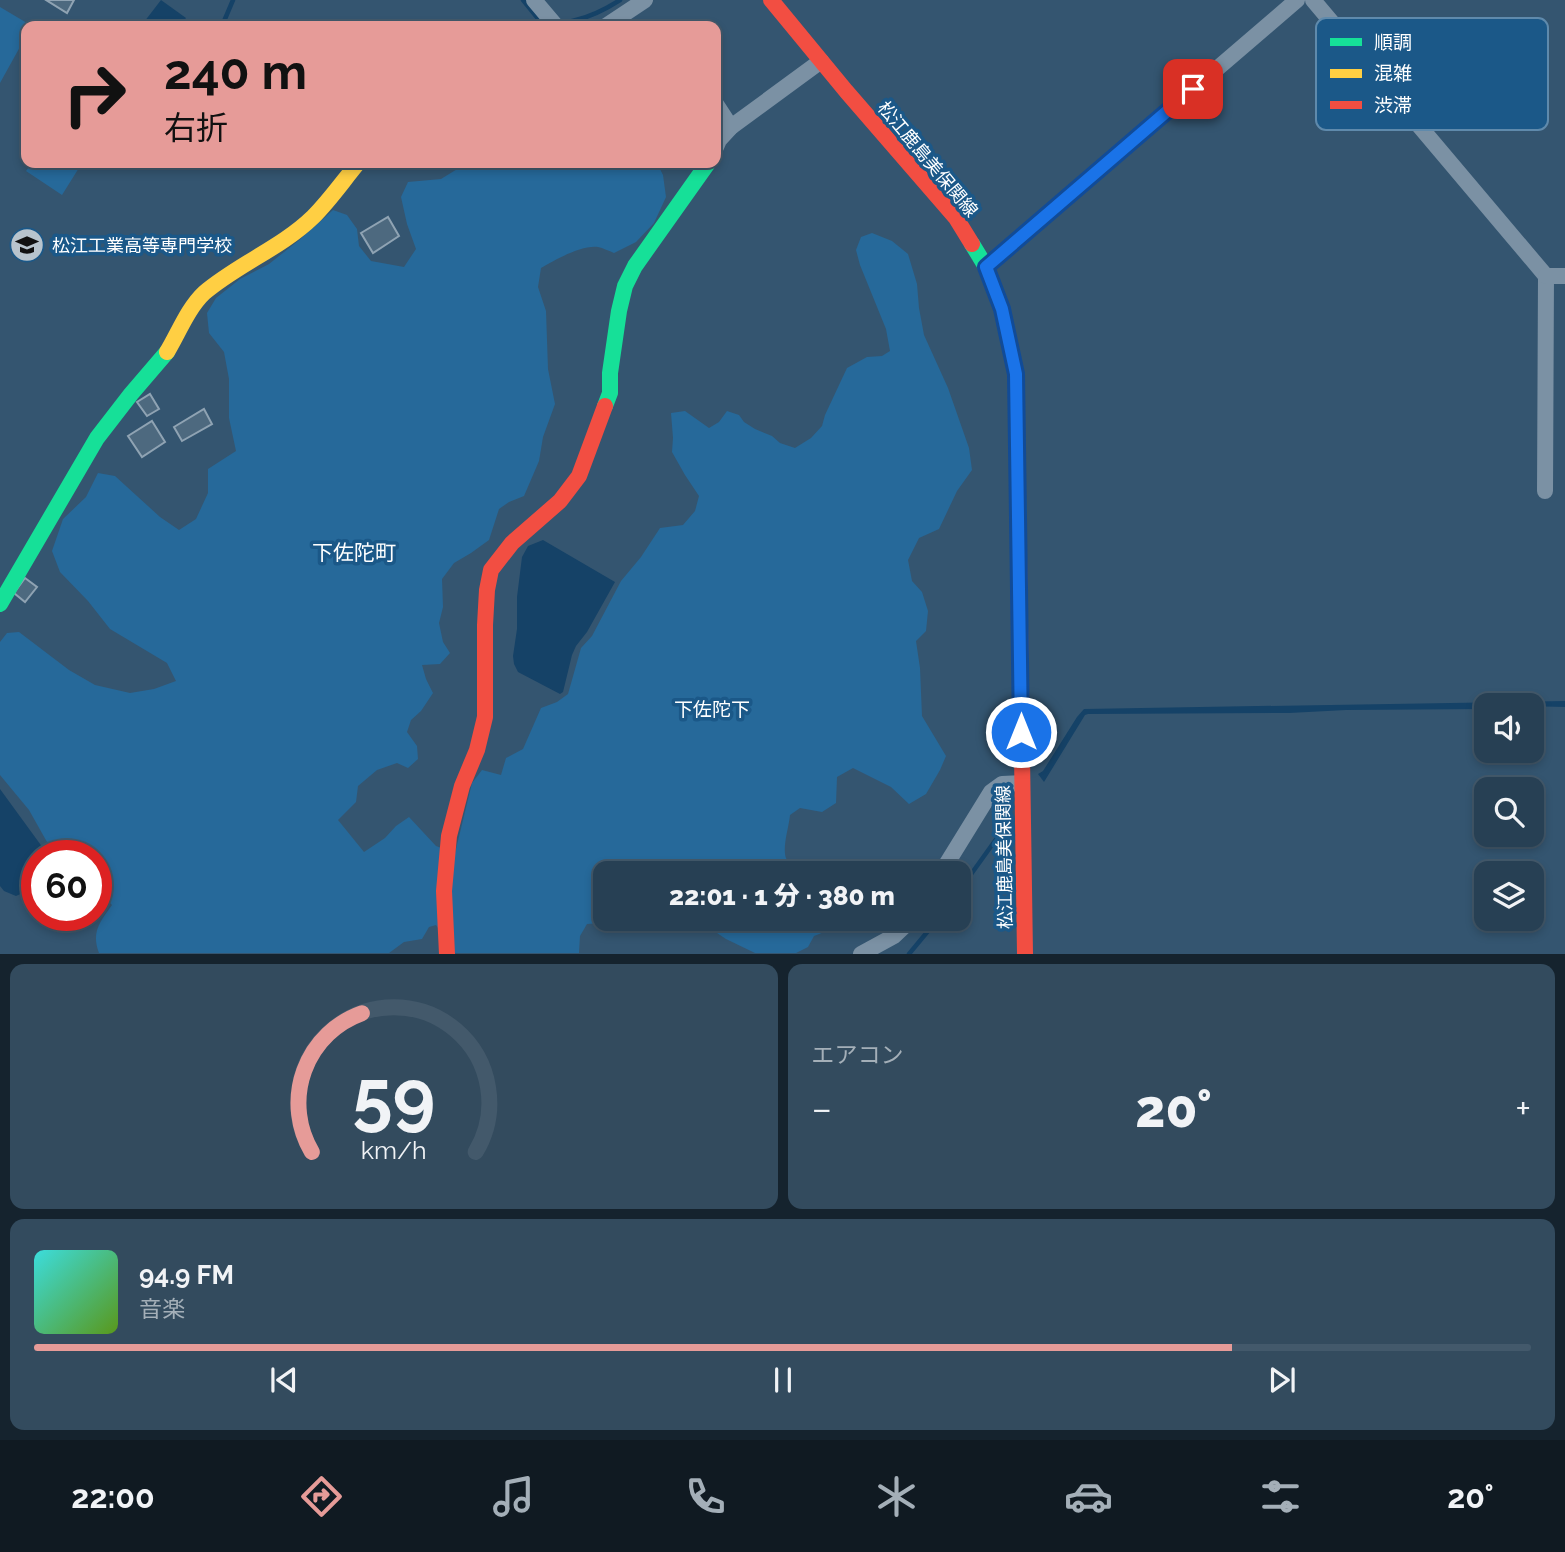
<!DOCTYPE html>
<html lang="ja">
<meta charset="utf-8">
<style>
body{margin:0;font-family:Raleway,"Noto Sans JP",sans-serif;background:#334b5e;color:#f1f3f6;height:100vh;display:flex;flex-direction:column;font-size:26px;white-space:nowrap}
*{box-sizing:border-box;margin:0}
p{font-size:23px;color:#a4afb8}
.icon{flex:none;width:38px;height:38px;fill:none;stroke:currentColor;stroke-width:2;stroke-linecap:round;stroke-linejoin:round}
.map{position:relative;height:954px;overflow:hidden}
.panel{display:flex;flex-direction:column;gap:10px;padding:10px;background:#15232e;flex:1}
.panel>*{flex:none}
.guide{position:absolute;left:21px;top:21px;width:700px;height:147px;border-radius:14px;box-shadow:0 4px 10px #0003,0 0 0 2px #43596b;background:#e69b98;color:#111;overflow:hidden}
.controls{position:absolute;left:1474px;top:693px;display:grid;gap:14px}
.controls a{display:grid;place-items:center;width:70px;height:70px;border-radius:14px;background:#274054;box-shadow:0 4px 10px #0003,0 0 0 2px #43596b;font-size:35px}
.speed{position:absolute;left:21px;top:840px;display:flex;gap:14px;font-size:35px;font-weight:700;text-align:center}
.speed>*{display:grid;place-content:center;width:91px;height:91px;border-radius:50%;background:#274054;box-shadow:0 4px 10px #0003,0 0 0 2px #43596b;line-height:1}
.speed .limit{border:10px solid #d22;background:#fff;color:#111}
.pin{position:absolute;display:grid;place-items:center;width:60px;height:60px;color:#fff;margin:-30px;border-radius:14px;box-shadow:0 4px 10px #0006}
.me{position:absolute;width:77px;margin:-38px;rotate:0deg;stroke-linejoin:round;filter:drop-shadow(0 0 5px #0008)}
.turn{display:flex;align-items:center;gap:24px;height:147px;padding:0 28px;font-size:32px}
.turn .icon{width:91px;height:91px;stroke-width:2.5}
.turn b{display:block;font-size:49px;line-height:60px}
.big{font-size:52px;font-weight:800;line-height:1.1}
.panel .widget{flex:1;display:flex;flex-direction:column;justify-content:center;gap:10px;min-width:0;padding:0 24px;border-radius:14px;background:#334b5e}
.panel .dial{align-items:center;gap:0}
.dial svg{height:182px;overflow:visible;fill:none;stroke:#43596b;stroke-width:7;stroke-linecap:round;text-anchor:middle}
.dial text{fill:#f1f3f6;stroke:none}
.song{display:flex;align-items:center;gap:21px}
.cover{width:84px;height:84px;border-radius:10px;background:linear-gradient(135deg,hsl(180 70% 55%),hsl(90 70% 35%))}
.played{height:7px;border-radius:4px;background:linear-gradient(90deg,#e69b98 80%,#43596b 80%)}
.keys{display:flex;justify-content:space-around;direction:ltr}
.heat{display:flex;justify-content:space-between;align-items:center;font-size:38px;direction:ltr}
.panel .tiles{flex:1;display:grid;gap:10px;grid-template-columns:1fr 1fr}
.widget:last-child{grid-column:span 2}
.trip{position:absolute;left:593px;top:861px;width:378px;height:70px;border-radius:14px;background:#274054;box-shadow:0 4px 10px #0003,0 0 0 2px #43596b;font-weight:800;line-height:70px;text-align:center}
.menu{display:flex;height:112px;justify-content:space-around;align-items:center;background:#101a22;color:#a4afb8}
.menu .icon{width:49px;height:49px}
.menu .selected{color:#e69b98}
.menu b{font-size:32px;color:#f1f3f6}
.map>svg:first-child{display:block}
.green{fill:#26699a}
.water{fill:#154267}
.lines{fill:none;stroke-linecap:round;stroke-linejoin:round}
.stream{stroke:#154267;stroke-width:4.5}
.building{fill:#4d697f;stroke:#8fa3b3;stroke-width:2}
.street{stroke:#7b91a4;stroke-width:16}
.fast{stroke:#16e098;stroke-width:16}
.slow{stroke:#ffcf43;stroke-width:16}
.jam{stroke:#f24e42;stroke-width:16}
.route-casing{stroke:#114b97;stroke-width:18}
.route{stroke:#1a73e8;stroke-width:12}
.labels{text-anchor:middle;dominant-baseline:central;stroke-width:7;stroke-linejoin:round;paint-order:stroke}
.street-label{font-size:18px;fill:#fff;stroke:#1b5888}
.poi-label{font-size:18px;fill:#fff;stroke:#1b5888;text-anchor:start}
.neighbourhood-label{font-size:19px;fill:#fff;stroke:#1b5888}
.quarter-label{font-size:21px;fill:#fff;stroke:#1b5888}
.key{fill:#1b5888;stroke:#5f8aac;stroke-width:2}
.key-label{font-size:19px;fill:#fff}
</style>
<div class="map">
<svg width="1565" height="954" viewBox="0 0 1565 954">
<rect width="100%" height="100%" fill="#345570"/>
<g class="green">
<polygon points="0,7 32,26 26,26 26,36 0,83"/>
<polygon points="32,163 82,163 62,195 26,171"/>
<path d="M467,163H657L663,175L666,197L654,223L636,242L614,253C609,251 603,248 598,247C581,245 555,260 541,268L538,287L546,311L548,369L555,404L543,437L539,461L524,496L509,502L499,509L489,540L471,553L454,563L442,579L443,607L439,623L443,642L450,653L440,664L422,665L426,679L433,693L421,711L411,720L407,732L417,746L418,759L408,768L397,763L377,770L358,786L356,802L338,820L364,852L385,838L396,826L409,817L436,846L455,853L472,783L482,770L501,775L506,758L523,749L541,708L557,702L568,694L581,648L592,636L621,581L641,557L660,528L683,525L695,511L699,496L685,475L672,452L673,438L671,413L685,411L709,428L719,422L727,411L739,415L744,422L755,429L772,436L780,443L795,448L811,438L822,426L825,415L847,368L867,357L882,356L890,351L886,329L860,265L856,250L861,237L872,233L892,241L908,254L917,284L919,308L924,335L948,388L969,448L972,470L957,491L939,529L919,538L908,560L912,581L922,592L928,611L926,631L916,641L920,668L922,716L946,756L940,770L926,794L909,804L891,787L853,768L837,777L836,803L822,812L800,808L790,815C789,827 782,847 786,858C788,863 794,869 797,873H606V919H672L658,926L636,933L602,923L587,924L580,936L579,953H455L436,925L429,927L422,939L404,942L389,953H99C91,932 100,922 112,905L96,889V856H72L47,842L29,810L0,775V642L7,633L19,632L69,670L95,685L130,693L154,689L176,681L167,663L110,629L88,601L60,572L52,551L63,519L86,497L98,473L115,476L160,517L179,530L196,519L208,493V469L236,451L229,418V379L224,352L209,333L207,313L216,298L240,279L269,264L298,241L333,210L347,215L357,229L359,246L371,261L404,267L416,249L407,224L401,197L408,182L441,179Z"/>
<polygon points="682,919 841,919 837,927 814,936 808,947 796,953 755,953 726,939 708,927"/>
</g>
<g class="water">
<polygon points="161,0 186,18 180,26 141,26"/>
<polygon points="543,540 615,582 587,632 576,646 572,655 563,692 560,694 518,672 514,664 513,656 517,629 517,597 522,557 528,546"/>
<polygon points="1565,701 1565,707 1486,705 1486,709 1346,710 1289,713 1088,714 1085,715 1044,782 1038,774 1043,771 1077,717 1084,709"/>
<polygon points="0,789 43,848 43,856 37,856 36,884 27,891 16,896 4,891 0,886"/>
</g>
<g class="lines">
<g class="stream">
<polyline points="523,0 544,26"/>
<path d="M559,24C565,22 570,22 576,20C592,16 606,9 620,0"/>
<polyline points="222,26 233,0"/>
<polyline points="959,891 1002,831"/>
<polyline points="909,954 938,919"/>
</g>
</g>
<g class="building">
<polygon points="46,0 74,0 67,13"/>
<polygon points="388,217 399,236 373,253 361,233"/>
<polygon points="150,394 159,409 147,416 137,402"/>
<polygon points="204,409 212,424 182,441 174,427"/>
<polygon points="152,421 165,442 142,457 128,436"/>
<polygon points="25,578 37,587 25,602 14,593"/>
</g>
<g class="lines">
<g class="street">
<polyline points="534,0 556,26"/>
<polyline points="1313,0 1546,276 1545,491"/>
<polyline points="606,26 645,0"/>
<polyline points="716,104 731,127"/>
<polyline points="716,147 719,140 731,127 821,61"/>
<polyline points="986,267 1297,0"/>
<polyline points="1546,276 1565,276"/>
<polyline points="941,873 991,792 1002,784 1021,783"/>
<polyline points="861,954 894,936 912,919"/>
</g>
<g class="fast">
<polyline points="972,244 986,267 1002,309 1016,374 1019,558"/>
<polyline points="605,406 610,393 610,373 619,311 625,286 635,266 708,163"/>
<polyline points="0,604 97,438 131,394 167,352"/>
</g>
<path class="slow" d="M167,352C178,334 188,308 204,293C238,264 281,248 313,217C330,200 343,181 358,163"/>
<g class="jam">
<polyline points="771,0 846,91 956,218 972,244"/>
<polyline points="1019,558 1025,954"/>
<polyline points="447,954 444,891 449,836 462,786 477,750 485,717 485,625 487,590 491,570 512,543 560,501 579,476 605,406"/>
</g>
</g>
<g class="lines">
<g class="route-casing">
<polyline id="route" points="1021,732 1016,374 1002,309 986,267 1193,89"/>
</g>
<use href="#route" class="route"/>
</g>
<defs>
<g id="university-disc" transform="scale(1.75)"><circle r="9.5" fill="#b8c4cd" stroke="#1b5888"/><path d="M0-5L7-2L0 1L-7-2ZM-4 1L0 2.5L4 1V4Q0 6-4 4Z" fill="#111"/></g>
</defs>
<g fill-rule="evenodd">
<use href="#university-disc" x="27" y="245"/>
</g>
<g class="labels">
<g class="street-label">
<text transform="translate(928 159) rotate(50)">松江鹿島美保関線</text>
<text transform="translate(1004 857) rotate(-91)">松江鹿島美保関線</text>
</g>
<g class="poi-label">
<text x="52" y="245">松江工業高等専門学校</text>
</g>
<g class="neighbourhood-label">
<text x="712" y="709">下佐陀下</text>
</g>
<g class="quarter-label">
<text x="354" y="552">下佐陀町</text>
</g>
</g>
<rect x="1316" y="18" width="232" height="112" rx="10" class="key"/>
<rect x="1330" y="38" width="32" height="8" fill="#16e098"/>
<rect x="1330" y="69" width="32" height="9" fill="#ffcf43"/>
<rect x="1330" y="101" width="32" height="8" fill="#f24e42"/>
<g class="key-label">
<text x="1374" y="49">順調</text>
<text x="1374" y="80">混雑</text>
<text x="1374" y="112">渋滞</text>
</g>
</svg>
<div class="controls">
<a><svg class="icon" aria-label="sound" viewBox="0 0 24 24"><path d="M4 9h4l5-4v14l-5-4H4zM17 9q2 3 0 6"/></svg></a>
<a><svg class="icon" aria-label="search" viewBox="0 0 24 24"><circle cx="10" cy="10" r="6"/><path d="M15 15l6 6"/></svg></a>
<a><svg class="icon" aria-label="layers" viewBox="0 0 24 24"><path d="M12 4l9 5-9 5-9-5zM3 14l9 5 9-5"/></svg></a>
</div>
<div class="speed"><div class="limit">60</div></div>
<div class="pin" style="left:1193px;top:89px;background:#d93025"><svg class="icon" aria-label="arrive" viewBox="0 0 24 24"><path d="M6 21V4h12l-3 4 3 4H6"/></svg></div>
<svg class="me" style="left:1021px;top:732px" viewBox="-20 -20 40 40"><circle r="17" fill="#1a73e8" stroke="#fff" stroke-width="3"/><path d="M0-11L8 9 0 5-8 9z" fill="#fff"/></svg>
<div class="trip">22:01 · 1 分 · 380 m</div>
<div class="guide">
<div class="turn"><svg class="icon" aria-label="right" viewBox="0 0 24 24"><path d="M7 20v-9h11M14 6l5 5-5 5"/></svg><div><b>240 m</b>右折</div></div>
</div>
</div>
<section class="panel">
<div class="tiles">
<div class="widget dial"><svg viewBox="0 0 100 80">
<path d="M14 69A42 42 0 1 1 86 69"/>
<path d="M14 69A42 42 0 0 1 36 8" stroke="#e69b98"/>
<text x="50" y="56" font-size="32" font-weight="700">59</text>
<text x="50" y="72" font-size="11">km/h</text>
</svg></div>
<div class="widget"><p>エアコン</p>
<div class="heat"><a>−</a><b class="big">20°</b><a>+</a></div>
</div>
<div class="widget">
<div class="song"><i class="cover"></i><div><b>94.9 FM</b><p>音楽</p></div></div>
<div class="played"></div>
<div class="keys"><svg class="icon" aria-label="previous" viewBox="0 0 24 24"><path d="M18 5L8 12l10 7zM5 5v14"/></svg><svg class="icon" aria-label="pause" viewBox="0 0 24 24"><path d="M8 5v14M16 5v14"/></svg><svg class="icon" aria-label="next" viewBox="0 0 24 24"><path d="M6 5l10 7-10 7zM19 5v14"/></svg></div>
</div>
</div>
</section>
<nav class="menu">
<b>22:00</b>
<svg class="icon selected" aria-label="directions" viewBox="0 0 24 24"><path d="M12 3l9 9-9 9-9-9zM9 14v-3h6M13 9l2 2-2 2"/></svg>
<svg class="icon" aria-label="music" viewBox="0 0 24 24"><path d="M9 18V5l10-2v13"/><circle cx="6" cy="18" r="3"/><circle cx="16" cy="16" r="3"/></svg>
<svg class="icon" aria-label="phone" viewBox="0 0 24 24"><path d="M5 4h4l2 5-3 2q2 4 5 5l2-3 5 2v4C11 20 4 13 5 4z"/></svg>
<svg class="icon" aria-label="climate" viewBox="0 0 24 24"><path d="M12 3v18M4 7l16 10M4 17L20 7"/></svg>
<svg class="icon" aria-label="car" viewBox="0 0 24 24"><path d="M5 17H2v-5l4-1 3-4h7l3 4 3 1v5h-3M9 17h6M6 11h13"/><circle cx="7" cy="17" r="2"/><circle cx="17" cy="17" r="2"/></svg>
<svg class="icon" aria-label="filters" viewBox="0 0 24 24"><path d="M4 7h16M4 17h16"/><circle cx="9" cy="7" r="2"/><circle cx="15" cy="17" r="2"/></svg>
<b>20°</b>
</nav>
